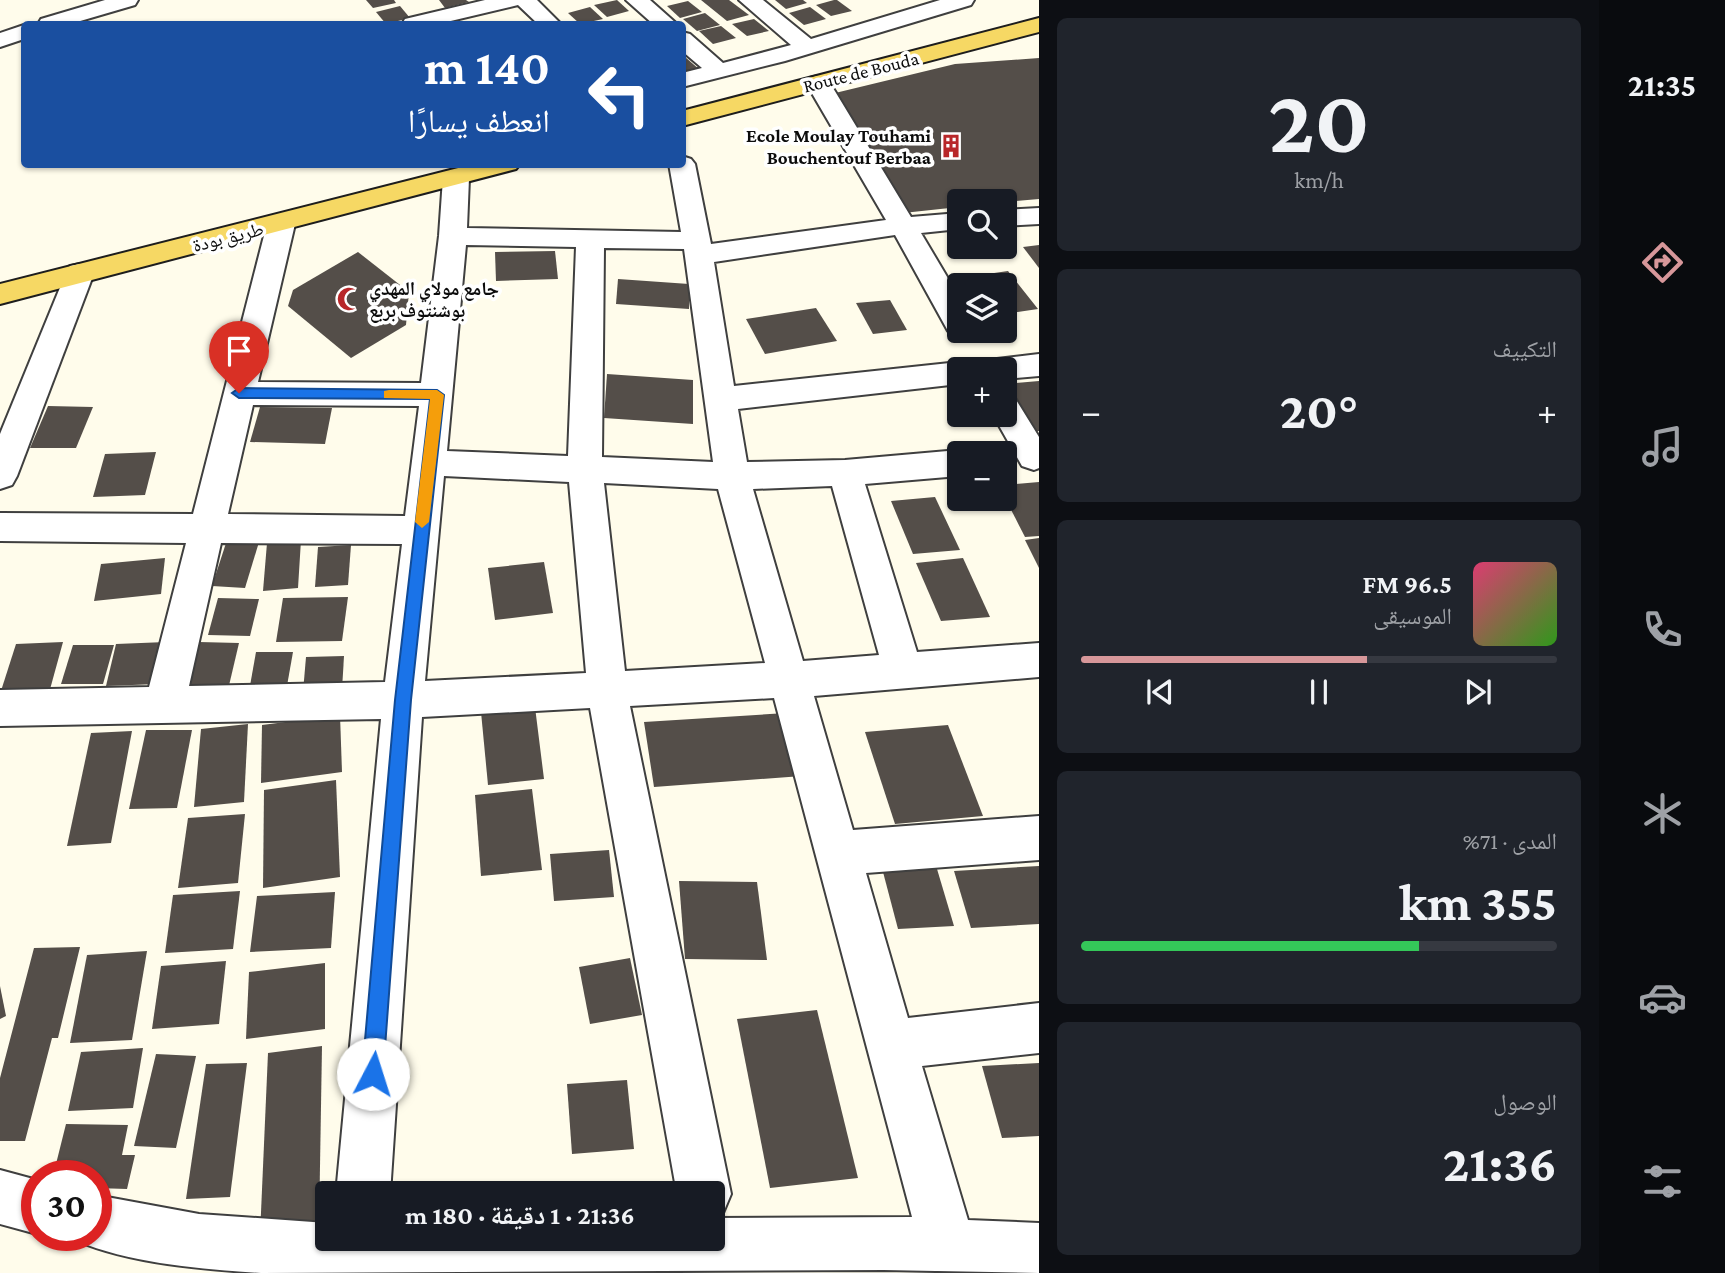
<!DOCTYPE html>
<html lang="ar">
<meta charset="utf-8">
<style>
body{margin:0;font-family:"Crimson Pro","Noto Naskh Arabic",serif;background:#20242c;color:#f1f3f6;direction:rtl;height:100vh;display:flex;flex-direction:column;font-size:26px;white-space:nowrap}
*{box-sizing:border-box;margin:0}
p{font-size:23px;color:#9ea1a6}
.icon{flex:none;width:38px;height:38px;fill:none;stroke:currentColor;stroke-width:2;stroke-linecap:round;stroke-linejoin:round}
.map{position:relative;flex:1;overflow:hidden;direction:ltr}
.drawer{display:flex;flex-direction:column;gap:18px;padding:18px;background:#0d0f14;width:560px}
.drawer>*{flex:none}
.hud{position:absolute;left:21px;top:21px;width:665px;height:147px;border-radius:7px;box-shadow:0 2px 5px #0004;direction:rtl;background:#1a4fa0;color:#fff;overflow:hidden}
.fabs{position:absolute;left:947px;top:189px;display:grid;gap:14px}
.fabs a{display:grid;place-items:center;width:70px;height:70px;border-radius:7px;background:#171b24;box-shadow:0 2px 5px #0004;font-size:35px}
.speed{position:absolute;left:21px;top:1160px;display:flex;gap:14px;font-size:35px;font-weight:700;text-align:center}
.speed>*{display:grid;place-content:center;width:91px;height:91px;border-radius:50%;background:#171b24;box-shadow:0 2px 5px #0004;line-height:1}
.speed .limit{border:10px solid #d22;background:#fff;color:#111}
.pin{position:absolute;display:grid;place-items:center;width:60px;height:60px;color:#fff;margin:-72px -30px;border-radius:50% 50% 50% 0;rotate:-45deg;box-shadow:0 0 7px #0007}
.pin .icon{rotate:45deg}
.me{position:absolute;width:77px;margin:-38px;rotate:5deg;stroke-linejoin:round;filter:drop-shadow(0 0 5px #0008)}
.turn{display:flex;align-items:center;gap:24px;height:147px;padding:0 21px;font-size:32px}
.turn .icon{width:91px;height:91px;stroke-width:2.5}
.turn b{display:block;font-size:49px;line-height:60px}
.big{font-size:52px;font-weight:700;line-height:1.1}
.drawer .card{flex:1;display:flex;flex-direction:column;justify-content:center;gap:10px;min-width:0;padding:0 24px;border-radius:10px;background:#20242c}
.drawer .dial{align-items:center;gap:0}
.dial b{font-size:91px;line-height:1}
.song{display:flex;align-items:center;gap:21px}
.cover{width:84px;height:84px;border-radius:10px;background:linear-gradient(135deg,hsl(340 70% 55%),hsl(110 70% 35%))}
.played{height:7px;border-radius:4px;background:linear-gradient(90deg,#d7979a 60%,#363941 60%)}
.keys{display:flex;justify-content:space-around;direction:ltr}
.heat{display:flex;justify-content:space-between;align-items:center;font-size:38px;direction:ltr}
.charge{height:10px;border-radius:5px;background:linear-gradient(90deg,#34c759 71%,#363941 0)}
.trip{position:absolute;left:315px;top:1181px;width:410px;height:70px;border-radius:7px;background:#171b24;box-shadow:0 2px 5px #0004;font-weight:700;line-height:70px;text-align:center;direction:rtl}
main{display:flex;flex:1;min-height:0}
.dock{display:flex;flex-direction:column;width:126px;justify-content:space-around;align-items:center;background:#090b0e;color:#9ea1a6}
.dock .icon{width:49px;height:49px}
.dock .current{color:#d7979a}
.dock b{font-size:32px;color:#f1f3f6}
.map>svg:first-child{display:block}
.building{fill:#544e49}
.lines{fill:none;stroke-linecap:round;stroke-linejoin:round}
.minor-casing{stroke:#3f3f3f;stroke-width:4}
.major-casing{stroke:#1d1d1d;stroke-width:4}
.minor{fill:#fff;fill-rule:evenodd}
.major{fill:#f6d864;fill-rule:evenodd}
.route{fill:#1a73e8;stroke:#114b97;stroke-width:2}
.slow{fill:#f59e0b}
.labels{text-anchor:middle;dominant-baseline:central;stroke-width:7;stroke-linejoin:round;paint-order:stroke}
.far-street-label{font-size:19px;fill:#0c0c0c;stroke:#fff}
.far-poi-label{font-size:19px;font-weight:bold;fill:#0c0c0c;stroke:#fff;text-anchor:end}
</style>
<main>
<nav class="dock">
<b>21:35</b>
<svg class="icon current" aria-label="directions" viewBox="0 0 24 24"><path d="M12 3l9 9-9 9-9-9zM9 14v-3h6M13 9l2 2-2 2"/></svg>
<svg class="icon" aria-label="music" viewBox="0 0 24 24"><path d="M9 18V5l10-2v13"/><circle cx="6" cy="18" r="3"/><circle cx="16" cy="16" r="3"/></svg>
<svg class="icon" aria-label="phone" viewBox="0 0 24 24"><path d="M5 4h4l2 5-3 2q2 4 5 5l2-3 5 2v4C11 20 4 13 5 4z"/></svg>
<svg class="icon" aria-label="climate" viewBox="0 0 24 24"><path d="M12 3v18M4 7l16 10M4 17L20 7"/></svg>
<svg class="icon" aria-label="car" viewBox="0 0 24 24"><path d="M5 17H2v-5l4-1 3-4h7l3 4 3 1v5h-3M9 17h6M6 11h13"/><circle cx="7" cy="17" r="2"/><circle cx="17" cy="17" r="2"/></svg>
<svg class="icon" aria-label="filters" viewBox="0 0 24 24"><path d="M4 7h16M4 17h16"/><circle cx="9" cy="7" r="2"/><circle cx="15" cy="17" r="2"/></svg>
</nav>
<section class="drawer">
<div class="card dial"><b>20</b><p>km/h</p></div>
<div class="card"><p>التكييف</p>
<div class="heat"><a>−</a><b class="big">20°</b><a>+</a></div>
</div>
<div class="card">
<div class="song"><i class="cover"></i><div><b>96.5 FM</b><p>الموسيقى</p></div></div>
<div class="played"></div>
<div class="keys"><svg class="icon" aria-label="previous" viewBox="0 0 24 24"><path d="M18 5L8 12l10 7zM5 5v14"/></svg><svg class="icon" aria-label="pause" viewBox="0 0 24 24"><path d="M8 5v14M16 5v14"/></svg><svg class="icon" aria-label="next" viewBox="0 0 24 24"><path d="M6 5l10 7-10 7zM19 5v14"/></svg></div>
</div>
<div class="card"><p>المدى · 71%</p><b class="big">355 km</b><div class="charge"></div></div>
<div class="card"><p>الوصول</p><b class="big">21:36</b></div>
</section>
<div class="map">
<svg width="1039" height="1273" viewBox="0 0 1039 1273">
<rect width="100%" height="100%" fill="#fffceb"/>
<g class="building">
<polygon points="366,0 394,0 396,3 373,8"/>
<polygon points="439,0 466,0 469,2 445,8"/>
<polygon points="617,0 629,11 607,17 594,5"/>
<polygon points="701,0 729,0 749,15 727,21"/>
<polygon points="775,0 803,0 807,3 786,9"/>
<polygon points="834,0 837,0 852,11 831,16 816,5"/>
<polygon points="688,1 702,12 680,18 667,6"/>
<polygon points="400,6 410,18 386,24 376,12"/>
<polygon points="590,7 603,19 580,24 568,13"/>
<polygon points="810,7 826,19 804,25 789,13"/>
<polygon points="705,13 720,25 697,31 683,19"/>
<polygon points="754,19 769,31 747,36 732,24"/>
<polygon points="721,26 736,38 713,44 699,31"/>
<polygon points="685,57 700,70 682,75 682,58"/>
<polygon points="1039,58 1039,199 1004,202 959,201 959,207 903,213 831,94 955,64"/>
<polygon points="1039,245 1039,268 1023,247"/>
<polygon points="555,251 558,279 496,281 495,252"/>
<polygon points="358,252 409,292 406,325 351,358 288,306 293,290"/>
<polygon points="1008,271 1038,309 1004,314 1004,285 958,285 953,279"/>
<polygon points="618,279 689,284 689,309 616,304"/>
<polygon points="890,300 907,330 873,334 856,303"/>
<polygon points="816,308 837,341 765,354 746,319"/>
<polygon points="607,374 693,380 693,424 604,418"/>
<polygon points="1039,381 1039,431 1029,432 1004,391 1004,384"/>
<polygon points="48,406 93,407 76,448 30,448"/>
<polygon points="260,407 332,408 325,444 250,442"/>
<polygon points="156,452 145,495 93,497 105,454"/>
<polygon points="1039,482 1039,536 1025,537 1004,496 1004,485"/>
<polygon points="935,497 960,550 913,554 891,501"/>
<polygon points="1039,538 1039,568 1025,540"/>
<polygon points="227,540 259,542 245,588 212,586"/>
<polygon points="301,540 298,588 263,591 267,543"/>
<polygon points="351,545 348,585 315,587 318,547"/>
<polygon points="165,558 161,594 94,601 101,564"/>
<polygon points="963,558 990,617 941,621 916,563"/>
<polygon points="544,562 553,613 495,620 488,568"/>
<polygon points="348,597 342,641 276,642 283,598"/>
<polygon points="218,598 259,599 250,636 208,635"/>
<polygon points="63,642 49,693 0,694 16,644"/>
<polygon points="166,642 158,684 106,686 116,644"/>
<polygon points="199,642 239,643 227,694 186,693"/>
<polygon points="73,645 114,645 103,684 61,684"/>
<polygon points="256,652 293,652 285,697 248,697"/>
<polygon points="344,656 342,690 303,692 306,657"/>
<polygon points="535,707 544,779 488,785 481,712"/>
<polygon points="786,713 802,776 654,787 644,722"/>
<polygon points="340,715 342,772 261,783 262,725"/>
<polygon points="248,724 244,802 194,807 201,729"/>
<polygon points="948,725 983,816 895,824 865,732"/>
<polygon points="146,730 192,730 177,808 129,809"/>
<polygon points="132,731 111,843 67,846 91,733"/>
<polygon points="336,780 340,877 263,888 264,790"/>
<polygon points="532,789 542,870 481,876 475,795"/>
<polygon points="245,814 238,883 178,888 188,818"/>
<polygon points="609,850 614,897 554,901 550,854"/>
<polygon points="1039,866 1039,924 971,928 954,871"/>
<polygon points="937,869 954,926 898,929 883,872"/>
<polygon points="679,881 757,882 767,960 685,959"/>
<polygon points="240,891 233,949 165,953 173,895"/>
<polygon points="335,892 331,948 250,952 257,896"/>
<polygon points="80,947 58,1038 52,1038 25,1141 0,1141 0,1078 34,948"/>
<polygon points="147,951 132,1040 70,1043 87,955"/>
<polygon points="630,958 642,1015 590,1024 579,967"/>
<polygon points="226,961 219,1024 152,1029 161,966"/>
<polygon points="325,963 325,1029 246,1039 249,972"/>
<polygon points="0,986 6,1016 0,1019"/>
<polygon points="817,1010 858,1178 770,1188 737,1019"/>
<polygon points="322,1046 319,1226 260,1235 268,1053"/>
<polygon points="143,1048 133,1108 68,1111 81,1052"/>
<polygon points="156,1054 196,1056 176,1148 134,1146"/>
<polygon points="247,1063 230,1197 186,1199 206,1064"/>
<polygon points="1039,1063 1039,1136 1002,1138 982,1066"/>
<polygon points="627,1080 634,1149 572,1154 567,1084"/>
<polygon points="66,1124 128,1125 122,1155 135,1155 127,1189 96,1188 96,1176 53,1176"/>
</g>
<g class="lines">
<g class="minor-casing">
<g id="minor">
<polygon points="105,0 138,0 135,5 70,24 38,24 41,19"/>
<polygon points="485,0 537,0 561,24 538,24 518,5 438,24 402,24 405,19"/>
<polygon points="626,0 650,0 677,24 653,24"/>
<polygon points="739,0 763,0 811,39 940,0 974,0 971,5 785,61 682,87 682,73 702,68 682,51 682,32 690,34 723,63 791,45"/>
<polygon points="24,25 24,39 0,47 0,33"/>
<path d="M818,76L826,78L830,83L911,217L959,213V229L921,233L959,297V331H970L959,334L948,331L895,235L714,262L734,386L959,362L970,365L972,369H959V384L738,409L747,462L845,460L959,450L969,453H959V476L865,484L917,652L1039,643V677L814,696L853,830L1039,816V860L866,873L908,1018L1039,1003V1053L922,1066L968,1220L1039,1223V1273L884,1270L261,1273C202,1269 132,1264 77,1241L74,1236H96V1195L199,1214L327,1223V1239H712V1218L912,1217L774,698L630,706L731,1194L723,1213L712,1217V1194H677L590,708L422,717L390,1194H336L381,719L0,726V690L149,687L186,543L0,541V513L193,514L267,224L271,218L281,216L291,218L295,224L258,382L421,383L439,236L443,178L447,172L456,170L465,172L469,178L467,228L681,232L669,164H682V156L691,159L695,164L711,244L886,220L806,83L810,78ZM466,245L576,247L568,456L447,451ZM604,248L684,249L713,462L602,457ZM253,405L419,406L405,516L228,514ZM444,476L569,482L586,673L425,681ZM604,483L718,489L765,663L625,671ZM832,486L879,655L803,661L753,489ZM221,543L402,544L385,682L189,686Z"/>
<polygon points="1039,208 1039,224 1004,226 1004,210"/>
<polygon points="80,264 90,266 94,273 17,476 12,485 0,489 0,434 66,273 70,266"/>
<polygon points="1039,354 1039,376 1004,379 1004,369 975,369 980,361"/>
<polygon points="1004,394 1015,398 1039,437 1039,468 1034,470 1022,466 993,415 1004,415"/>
<polygon points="0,1170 37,1180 37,1234 0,1224"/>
</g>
</g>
<g class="major-casing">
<g id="major">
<polygon points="1039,18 1039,32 682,126 682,111"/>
<polygon points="474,164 520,164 516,169 0,304 0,284"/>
</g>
</g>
<use href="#minor" class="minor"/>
<use href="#major" class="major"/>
</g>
<polygon class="route" points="239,388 437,390 444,395 411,700 383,1074 380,1082 373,1085 365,1082 362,1074 395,700 430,399 239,398 232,393"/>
<polygon class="slow" points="389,390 437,390 444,395 429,522 422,528 415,522 430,399 384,398 384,391"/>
<defs>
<g id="building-bare" transform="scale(1.89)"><path d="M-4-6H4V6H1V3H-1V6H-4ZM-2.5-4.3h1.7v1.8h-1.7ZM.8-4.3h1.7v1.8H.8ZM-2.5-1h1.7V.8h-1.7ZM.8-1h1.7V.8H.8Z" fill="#b82729" stroke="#fff" stroke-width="2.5" paint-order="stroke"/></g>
<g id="mosque-bare" transform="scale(1.89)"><path d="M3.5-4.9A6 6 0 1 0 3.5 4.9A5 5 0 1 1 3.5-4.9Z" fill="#b82729" stroke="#fff" stroke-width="2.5" paint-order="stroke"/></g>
</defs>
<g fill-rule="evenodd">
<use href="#building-bare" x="951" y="146"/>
<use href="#mosque-bare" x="349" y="299"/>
</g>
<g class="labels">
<g class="far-street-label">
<text transform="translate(861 72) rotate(-14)">Route de Bouda</text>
<text transform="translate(228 237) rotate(-14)">طريق بودة</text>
</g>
<g class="far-poi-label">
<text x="931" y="135">Ecole Moulay Touhami<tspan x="931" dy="22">Bouchentouf Berbaa</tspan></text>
<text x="369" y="288" text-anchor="start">جامع مولاي المهدي<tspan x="369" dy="22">بوشنتوف بربع</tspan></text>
</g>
</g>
</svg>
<div class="fabs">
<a><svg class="icon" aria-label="search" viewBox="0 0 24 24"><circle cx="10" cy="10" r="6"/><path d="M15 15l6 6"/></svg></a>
<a><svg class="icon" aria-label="layers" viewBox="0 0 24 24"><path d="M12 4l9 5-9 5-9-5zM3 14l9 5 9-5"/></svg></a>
<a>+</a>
<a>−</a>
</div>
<div class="speed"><div class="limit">30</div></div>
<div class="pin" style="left:239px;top:393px;background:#d93025"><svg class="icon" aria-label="arrive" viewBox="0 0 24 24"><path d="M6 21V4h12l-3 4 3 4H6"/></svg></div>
<svg class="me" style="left:373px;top:1074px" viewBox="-20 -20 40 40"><circle r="19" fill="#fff"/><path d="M0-13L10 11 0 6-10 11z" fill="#1a73e8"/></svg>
<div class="trip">21:36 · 1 دقيقة · 180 m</div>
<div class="hud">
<div class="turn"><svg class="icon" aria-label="left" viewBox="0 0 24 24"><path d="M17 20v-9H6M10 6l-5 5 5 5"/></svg><div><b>140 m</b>انعطف يسارًا</div></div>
</div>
</div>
</main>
